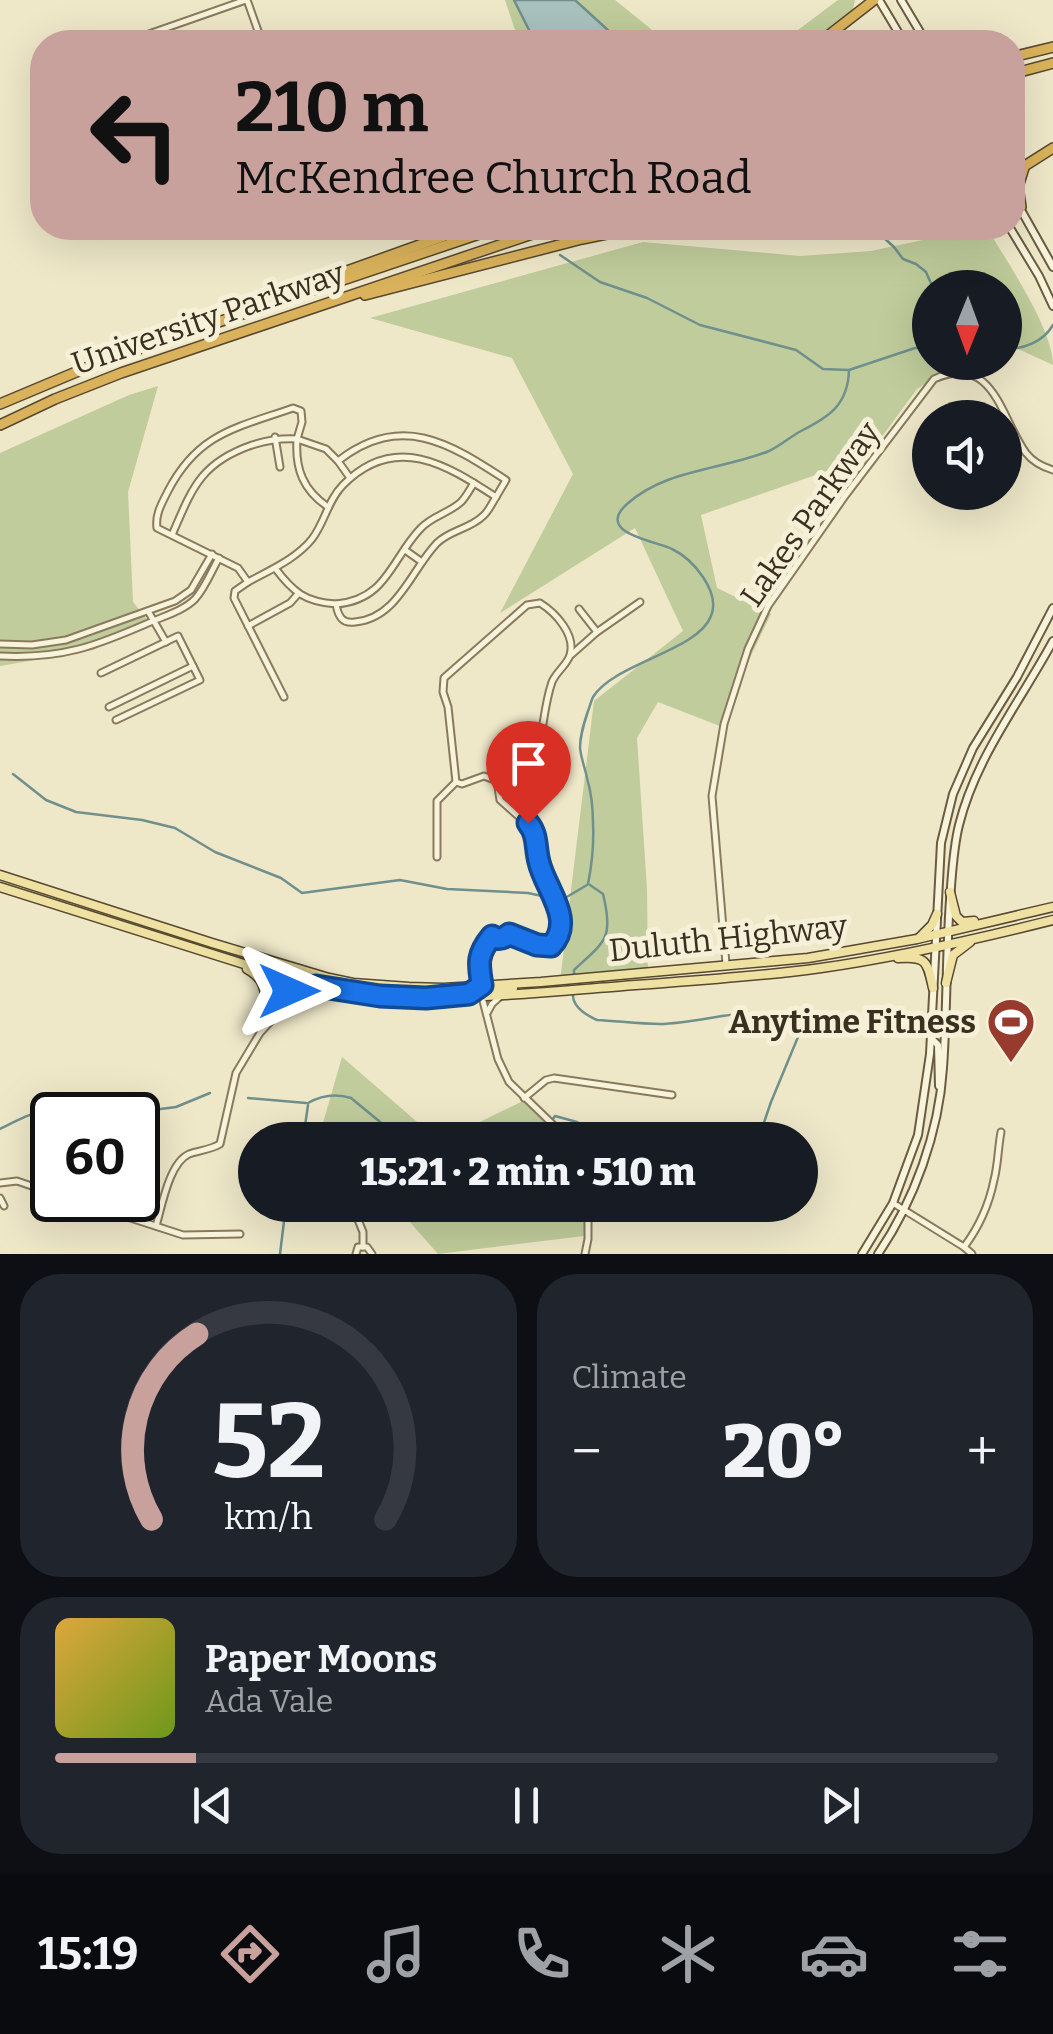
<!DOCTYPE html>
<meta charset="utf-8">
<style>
body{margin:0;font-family:Bitter,serif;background:#20242c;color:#f1f3f6;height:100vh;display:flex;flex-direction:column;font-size:38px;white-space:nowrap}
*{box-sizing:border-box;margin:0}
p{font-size:32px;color:#9ea1a6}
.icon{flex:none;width:55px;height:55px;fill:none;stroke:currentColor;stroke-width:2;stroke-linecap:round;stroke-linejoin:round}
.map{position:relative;height:1254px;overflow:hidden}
.details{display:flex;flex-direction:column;gap:20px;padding:20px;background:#0d0f14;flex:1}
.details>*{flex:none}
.hud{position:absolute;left:30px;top:30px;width:995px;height:210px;border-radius:40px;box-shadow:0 10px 40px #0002;background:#c8a09c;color:#111;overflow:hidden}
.needle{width:65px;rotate:181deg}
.fabs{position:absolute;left:912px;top:270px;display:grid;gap:20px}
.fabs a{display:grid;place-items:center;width:110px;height:110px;border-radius:50%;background:#171b24;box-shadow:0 10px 40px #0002;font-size:50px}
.speed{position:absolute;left:30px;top:1092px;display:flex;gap:20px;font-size:50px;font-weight:700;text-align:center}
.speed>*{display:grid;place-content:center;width:130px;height:130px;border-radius:50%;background:#171b24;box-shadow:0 10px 40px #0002;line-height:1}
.speed .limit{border:5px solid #111;border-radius:15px;background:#fff;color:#111}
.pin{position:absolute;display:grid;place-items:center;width:85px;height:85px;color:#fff;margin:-102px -42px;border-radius:50% 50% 50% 0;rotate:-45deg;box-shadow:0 0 10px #0007}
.pin .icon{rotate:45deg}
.me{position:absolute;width:110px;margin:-55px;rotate:90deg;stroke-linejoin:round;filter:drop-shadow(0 0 8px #0008)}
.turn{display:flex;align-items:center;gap:35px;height:210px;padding:0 40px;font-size:45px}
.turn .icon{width:130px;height:130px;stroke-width:2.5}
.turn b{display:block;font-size:70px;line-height:85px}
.big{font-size:75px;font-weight:800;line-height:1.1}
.details .widget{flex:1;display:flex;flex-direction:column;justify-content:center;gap:15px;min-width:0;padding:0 35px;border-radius:40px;background:#20242c}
.details .dial{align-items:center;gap:0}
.dial svg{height:260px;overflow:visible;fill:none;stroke:#363941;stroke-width:7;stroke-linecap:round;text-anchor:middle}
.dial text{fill:#f1f3f6;stroke:none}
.song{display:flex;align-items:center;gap:30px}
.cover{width:120px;height:120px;border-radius:15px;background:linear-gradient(135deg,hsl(40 70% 55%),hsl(80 70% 35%))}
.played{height:10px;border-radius:5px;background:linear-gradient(90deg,#c8a09c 15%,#363941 15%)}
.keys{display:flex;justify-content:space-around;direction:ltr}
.heat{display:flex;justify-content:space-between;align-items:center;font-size:55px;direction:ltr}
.details .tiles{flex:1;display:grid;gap:20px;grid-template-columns:1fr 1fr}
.widget:last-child{grid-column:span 2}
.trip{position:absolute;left:238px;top:1122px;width:580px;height:100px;border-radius:50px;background:#171b24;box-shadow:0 10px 40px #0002;font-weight:800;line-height:100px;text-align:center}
.dock{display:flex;height:160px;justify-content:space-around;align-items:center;background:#090b0e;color:#9ea1a6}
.dock .icon{width:70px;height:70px}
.dock .current{color:#c8a09c}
.dock b{font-size:45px;color:#f1f3f6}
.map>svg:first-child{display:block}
.green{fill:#c0cc9b}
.water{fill:#a9c2be;stroke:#6f908c;stroke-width:2.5}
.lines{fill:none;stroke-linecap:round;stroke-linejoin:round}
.stream{stroke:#6f908c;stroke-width:2.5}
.minor-casing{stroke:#897a5d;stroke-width:9}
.secondary-casing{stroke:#6b5b40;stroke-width:10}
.primary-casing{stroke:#574831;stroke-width:11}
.motorway-casing{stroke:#574831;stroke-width:12}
.minor{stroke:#f8f3db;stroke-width:5}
.secondary{stroke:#f8f3db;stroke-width:6}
.primary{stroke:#efe1a1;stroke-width:8}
.motorway{stroke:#dab25b;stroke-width:9}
.route-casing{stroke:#114b97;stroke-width:25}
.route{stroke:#1a73e8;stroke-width:18}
.labels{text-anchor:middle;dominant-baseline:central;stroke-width:10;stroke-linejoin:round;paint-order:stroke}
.street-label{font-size:32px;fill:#3a3020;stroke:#f5f0d7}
.poi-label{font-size:32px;font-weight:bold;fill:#3a3020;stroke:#f5f0d7;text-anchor:end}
</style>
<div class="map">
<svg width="1053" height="1254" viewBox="0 0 1053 1254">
<rect width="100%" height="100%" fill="#eee7c8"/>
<g class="green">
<polygon points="505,0 615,0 667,42 519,42"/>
<polygon points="838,0 855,0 853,9 810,42 782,42"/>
<path d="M979,228H987C1006,260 1053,329 1053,365L1005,343V288H930V362L987,363L985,367L947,370L917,389L867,457L701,515L717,588L771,614L730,699L725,728L658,702L637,738L647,889L648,977L560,981L594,701L683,631L635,528L500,613L573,474L512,358L370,318L643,242L800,256L871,251Z"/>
<polygon points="158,386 128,492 133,602 149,622 93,650 0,666 0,453 129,395"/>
<polygon points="342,1057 438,1140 338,1140 323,1123"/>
<polygon points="523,1101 565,1140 443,1140"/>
<polygon points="395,1205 584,1205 584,1236 438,1254"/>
</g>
<polygon class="water" points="514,0 575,0 621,42 535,42"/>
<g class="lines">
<g class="stream">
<polyline points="873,228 894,247 903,259 916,264 926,272 933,288"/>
<polyline points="560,255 600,282 647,298 700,325 796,350 823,369 849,370 915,348 930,348"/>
<path d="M1005,349C1024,349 1043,342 1053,325"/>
<polyline points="13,774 46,800 76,812 142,820 175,828 215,852 281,878 302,893 400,880 447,889 528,893 542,896"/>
<path d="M588,884C592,864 594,843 593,823C593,808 591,792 587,778C585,768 581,758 580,748C580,735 584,723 588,711C590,706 591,701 593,697C614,663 698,651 711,616C721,592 693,559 672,549C657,541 594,534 627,504C666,469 722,470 769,451C780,446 790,437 801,431C829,417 848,405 849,370"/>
<polyline points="560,901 587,885"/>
<path d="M574,976V970C605,941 614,939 603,894L590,885"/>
<path d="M573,994C572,1007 586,1015 597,1020C618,1021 639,1024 660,1024C706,1023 755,1002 800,1020L798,1037L771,1102L758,1140"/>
<polyline points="248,1098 306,1103"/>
<path d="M308,1103C322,1095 335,1093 351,1098L402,1140"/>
<polyline points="114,1115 176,1107 210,1093"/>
<path d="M0,1129C40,1109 42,1107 88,1115"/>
<polyline points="303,1140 308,1105"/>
<polyline points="542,1140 543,1132 555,1116 577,1122 610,1140"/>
<path d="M463,1205C480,1217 500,1213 517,1205"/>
<polyline points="280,1254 286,1205"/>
</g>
<g class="minor-casing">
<g id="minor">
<polyline points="247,0 262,42"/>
<polyline points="126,42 246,0"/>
<polyline points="275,437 280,467"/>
<path d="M350,478L338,461C401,412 449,443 506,480L496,497"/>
<path d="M328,507C303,490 295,469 297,439L326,449L338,461"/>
<path d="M172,535C192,489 200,463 252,445C268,440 280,438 297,439L302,422L301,411L293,408C236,428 198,433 168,491C162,503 155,514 157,528L238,568L248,582C270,570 296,559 312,539C325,522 328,500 343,485C395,432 447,465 496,497C492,503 489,511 483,516C470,529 450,530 437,543C411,570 398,618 355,622C342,624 338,616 336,604C305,602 293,592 275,568"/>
<polyline points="405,550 422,562"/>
<polyline points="248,582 235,591 234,598 284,697"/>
<path d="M540,603C556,613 576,635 570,655C567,665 556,672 552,682C546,699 544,719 541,736L533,741L513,745L497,781L484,776L462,784L456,782L448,707L443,692L444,678L527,605Z"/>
<path d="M336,604C387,600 391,559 421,528C432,516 449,513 461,502C466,497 470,489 474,483"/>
<polyline points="579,609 597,632"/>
<polyline points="148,611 166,642"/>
<polyline points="248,626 290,603 298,594"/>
<polyline points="0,644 32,645 66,640 175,601 191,590 212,554"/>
<polyline points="571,655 597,632 640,602"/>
<path d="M0,656C63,659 96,646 153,621C167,615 184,610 195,599C205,588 211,572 219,558"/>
<polyline points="101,673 178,636 200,680 116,720"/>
<polyline points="109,707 193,666"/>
<polyline points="437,857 437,801 456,782"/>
<path d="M492,936C498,939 503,939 509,934"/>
<path d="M726,964L712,796L724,724L748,649L768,606L845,496L934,379C994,352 1001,419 1026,453C1033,462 1043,467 1053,470"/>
<path d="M481,985C478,959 478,952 495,932L503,931L545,947C567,941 560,909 553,892C550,884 545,878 541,871C536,858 537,844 535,831L500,800L497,781"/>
<polyline points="482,997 498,1059 509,1082 569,1140"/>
<polyline points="487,1013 492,1004 502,995"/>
<polyline points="260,1030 272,972"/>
<polyline points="524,1098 546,1080 554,1078 672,1095"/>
<polyline points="42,1155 52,1159"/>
<polyline points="0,1183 17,1181 52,1193"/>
<polyline points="0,1198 4,1206"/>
<polyline points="75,1200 183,1235 240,1234"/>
<polyline points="893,1203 964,1247 972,1254"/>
<polyline points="352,1205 363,1232 363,1247 367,1247 372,1254"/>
<path d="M156,1226C162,1206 169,1163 189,1154C200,1150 210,1150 220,1144L236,1073L260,1033L270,1022L282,964"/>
<path d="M964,1247C979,1227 989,1205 994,1180C998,1165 998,1148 1001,1132"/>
<polyline points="356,1254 358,1247 363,1247"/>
<polyline points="585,1254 588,1239 588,1205"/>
</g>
</g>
<g class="secondary-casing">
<g id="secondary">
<polyline points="879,0 904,42"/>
<polyline points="901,0 926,42"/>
<polyline points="1012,194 1053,267"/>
<polyline points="1010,228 1039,276 1053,306"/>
<polyline points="931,1038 938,1045 939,1086"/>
<polyline points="862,1254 893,1203 918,1135 930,1054 941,843 953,794 973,748 1017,677 1053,608"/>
<path d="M878,1254C914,1201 939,1133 943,1068C947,1012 946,956 950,900C952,875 953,849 959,825C976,757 1020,702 1053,641"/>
</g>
</g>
<g class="primary-casing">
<g id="primary">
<polyline points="0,875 212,943 329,978 353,983 409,987 443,988 541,982 808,958 917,939 1053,907"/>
<path d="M0,887L304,983C397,1005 491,997 585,989C664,982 743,979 821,968C899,957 977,939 1053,920"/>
<polyline points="950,892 956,916 962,922 974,921"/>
<polyline points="919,938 932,925 937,914"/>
<path d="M898,958C927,956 927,961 933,988"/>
<path d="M247,969C261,977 264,984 266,1000"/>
<polyline points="946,983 953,955 970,942"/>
<polyline points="484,996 494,990 513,988"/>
<path d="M272,1012C280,997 288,988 306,987"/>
</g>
</g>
<g class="motorway-casing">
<g id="motorway">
<polyline points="820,42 874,0"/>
<polyline points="1012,57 1053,47"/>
<polyline points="1012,74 1053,63"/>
<polyline points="1012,174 1053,148"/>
<polyline points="1021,207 1018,187 1024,168"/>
<polyline points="333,276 467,228"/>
<polyline points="365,295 582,239 636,228"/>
<polyline points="0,404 100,362 497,228"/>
<polyline points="0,425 55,399 121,373 550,228"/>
</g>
</g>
<use href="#minor" class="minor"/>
<use href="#secondary" class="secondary"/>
<use href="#primary" class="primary"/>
<use href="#motorway" class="motorway"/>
</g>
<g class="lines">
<g class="route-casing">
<path id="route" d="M289,991L316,986L380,996L426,998L469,994L482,985C478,963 477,954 492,936C498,940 503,939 509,934L537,945L551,946C576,920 545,889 539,862C535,847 538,835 528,823"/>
</g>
<use href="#route" class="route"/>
</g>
<defs>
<g id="stadium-pin" transform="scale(2.5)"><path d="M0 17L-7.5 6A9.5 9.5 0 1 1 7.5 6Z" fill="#973b2e" stroke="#f5f0d7"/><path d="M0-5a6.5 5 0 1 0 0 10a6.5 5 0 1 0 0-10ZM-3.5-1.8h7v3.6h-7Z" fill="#fff"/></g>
</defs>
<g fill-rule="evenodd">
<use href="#stadium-pin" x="1011" y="1022"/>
</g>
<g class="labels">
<g class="street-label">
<text transform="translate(208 318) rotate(-19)">University Parkway</text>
<text transform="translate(810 514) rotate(-55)">Lakes Parkway</text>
<text transform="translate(728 938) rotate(-6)">Duluth Highway</text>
</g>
<g class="poi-label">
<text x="976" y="1022">Anytime Fitness</text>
</g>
</g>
</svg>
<div class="fabs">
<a><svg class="needle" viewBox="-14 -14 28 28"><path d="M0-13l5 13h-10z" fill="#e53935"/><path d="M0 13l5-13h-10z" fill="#9ea1a6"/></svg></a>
<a><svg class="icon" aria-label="sound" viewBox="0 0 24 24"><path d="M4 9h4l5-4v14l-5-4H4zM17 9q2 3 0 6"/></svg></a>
</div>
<div class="speed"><div class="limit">60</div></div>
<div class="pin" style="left:528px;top:823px;background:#d93025"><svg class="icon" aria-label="arrive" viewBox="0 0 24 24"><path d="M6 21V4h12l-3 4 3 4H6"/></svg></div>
<svg class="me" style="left:289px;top:991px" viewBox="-20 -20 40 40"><path d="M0-17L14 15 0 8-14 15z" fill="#1a73e8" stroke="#fff" stroke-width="4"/></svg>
<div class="trip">15:21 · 2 min · 510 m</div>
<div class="hud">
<div class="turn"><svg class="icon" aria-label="left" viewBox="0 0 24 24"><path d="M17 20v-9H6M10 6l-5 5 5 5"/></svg><div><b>210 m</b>McKendree Church Road</div></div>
</div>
</div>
<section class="details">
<div class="tiles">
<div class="widget dial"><svg viewBox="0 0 100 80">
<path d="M14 69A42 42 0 1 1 86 69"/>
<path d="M14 69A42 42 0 0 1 28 12" stroke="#c8a09c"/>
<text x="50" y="56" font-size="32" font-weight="700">52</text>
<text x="50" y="72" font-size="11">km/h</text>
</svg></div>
<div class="widget"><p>Climate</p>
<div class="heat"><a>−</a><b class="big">20°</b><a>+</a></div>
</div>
<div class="widget">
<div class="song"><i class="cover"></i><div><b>Paper Moons</b><p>Ada Vale</p></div></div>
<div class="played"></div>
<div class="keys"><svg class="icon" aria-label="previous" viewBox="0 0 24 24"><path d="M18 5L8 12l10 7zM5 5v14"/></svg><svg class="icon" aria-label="pause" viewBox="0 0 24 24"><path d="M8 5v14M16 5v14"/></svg><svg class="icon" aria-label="next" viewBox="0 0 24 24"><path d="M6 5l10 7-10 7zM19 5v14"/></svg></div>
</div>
</div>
</section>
<nav class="dock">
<b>15:19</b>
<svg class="icon current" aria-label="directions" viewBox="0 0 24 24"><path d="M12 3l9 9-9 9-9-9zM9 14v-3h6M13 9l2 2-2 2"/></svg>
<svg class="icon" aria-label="music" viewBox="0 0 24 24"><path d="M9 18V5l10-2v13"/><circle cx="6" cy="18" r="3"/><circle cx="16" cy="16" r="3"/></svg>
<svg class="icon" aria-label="phone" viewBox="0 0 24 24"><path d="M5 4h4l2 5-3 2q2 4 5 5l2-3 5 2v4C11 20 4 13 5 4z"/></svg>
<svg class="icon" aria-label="climate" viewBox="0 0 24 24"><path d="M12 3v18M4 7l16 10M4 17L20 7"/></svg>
<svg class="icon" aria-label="car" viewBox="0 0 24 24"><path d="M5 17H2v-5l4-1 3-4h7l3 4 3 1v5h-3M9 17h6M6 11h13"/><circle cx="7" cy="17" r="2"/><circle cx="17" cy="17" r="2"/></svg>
<svg class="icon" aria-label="filters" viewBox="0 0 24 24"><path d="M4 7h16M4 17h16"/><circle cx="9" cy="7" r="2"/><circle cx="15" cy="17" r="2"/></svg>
</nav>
